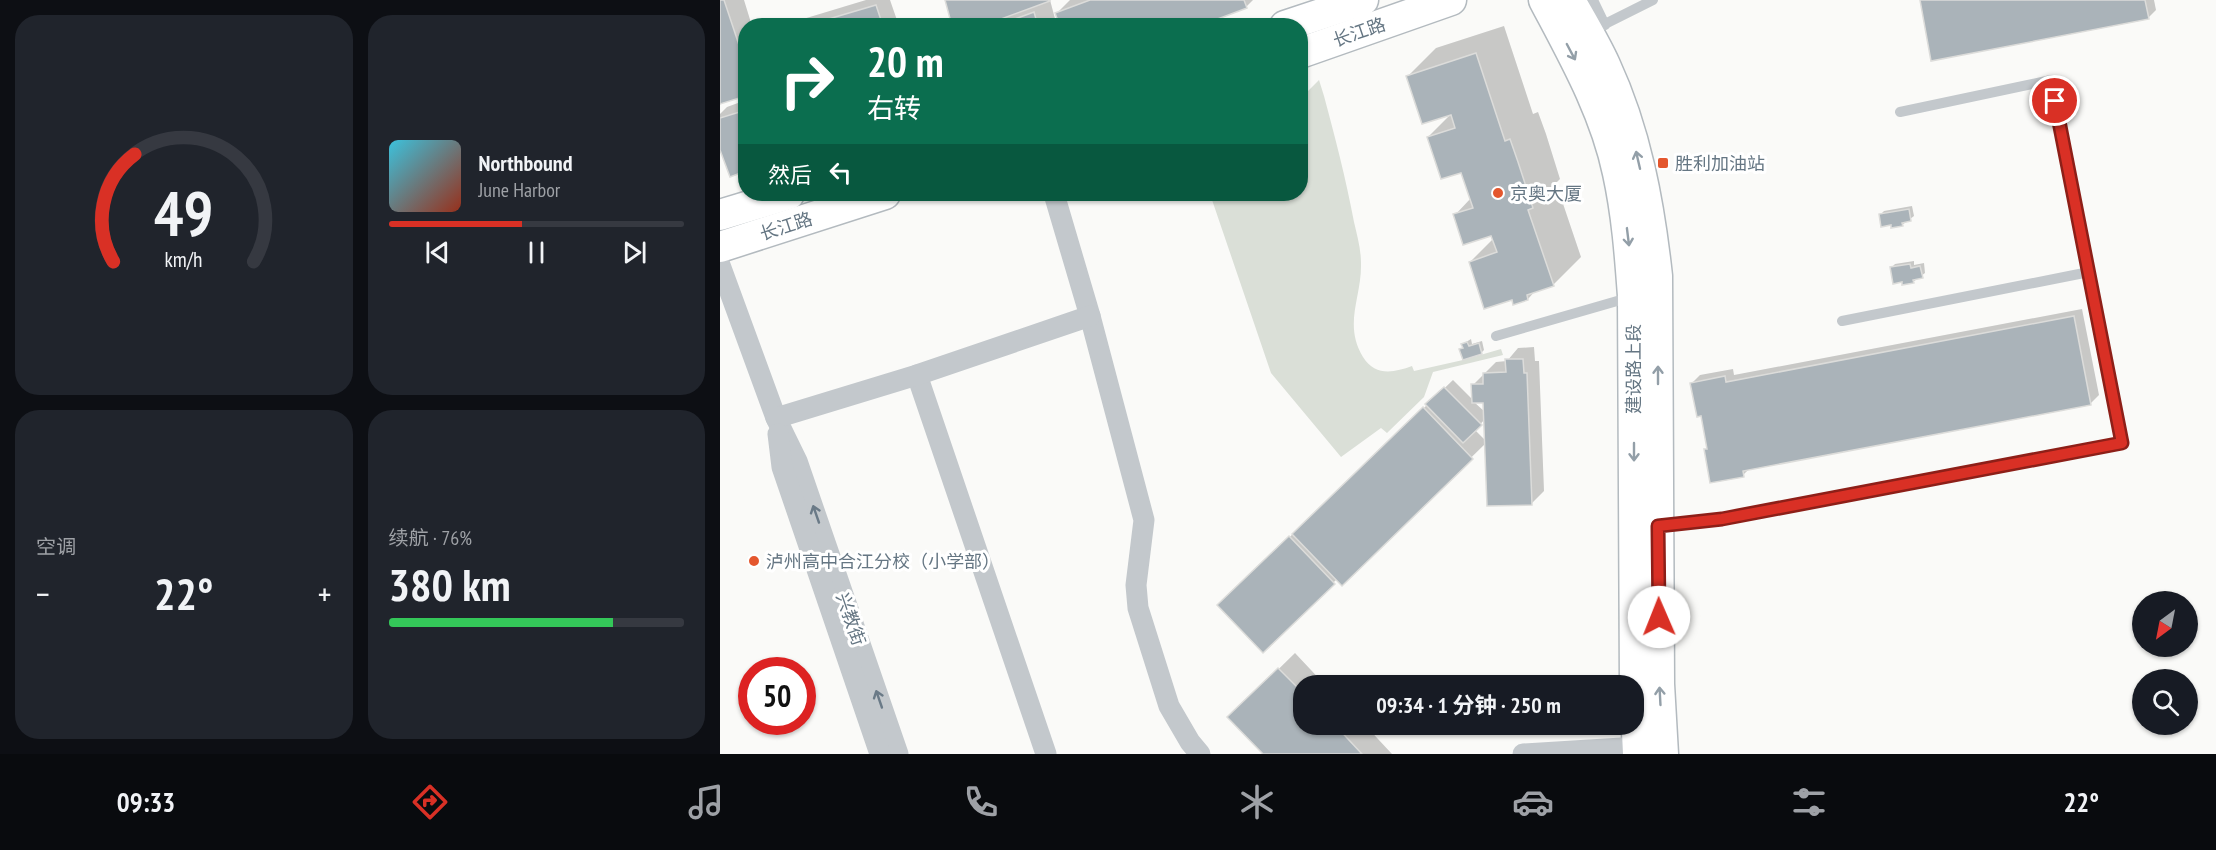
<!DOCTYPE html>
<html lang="zh">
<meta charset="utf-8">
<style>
body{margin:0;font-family:"PT Sans Narrow","Noto Sans SC",sans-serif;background:#20242c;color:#f1f3f6;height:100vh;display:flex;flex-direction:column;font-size:22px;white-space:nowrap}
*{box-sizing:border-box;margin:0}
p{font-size:20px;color:#9ea1a6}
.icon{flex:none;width:33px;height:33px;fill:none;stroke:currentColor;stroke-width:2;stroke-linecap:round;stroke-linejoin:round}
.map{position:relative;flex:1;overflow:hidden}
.panel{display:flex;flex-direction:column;gap:15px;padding:15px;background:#0d0f14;width:720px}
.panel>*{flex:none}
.hud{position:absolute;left:18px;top:18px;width:570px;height:183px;border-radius:24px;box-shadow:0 2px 4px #0004;background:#0b6e4f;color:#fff;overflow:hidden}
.needle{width:39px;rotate:212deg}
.buttons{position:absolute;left:1412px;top:591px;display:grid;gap:12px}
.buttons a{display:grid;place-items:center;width:66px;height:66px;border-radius:50%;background:#171b24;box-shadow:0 2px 4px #0004;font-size:30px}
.speed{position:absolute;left:18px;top:657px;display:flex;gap:12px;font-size:30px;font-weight:700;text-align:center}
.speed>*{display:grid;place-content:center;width:78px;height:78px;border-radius:50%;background:#171b24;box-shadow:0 2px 4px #0004;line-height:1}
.speed .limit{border:9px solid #d22;background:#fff;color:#111}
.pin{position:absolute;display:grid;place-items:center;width:51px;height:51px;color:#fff;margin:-26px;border:3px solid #fff;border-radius:50%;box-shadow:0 2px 6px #0007}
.me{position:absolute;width:66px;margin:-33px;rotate:359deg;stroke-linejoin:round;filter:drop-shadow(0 0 4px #0008)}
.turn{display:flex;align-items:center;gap:21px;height:126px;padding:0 30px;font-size:27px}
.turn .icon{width:78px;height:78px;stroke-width:2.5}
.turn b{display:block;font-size:42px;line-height:51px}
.then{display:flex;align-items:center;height:57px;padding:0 30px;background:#0003;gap:12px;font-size:22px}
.big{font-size:45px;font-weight:700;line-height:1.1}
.panel .tile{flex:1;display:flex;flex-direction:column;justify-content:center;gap:9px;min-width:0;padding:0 21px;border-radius:24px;background:#20242c}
.panel .dial{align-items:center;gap:0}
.dial svg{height:156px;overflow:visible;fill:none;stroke:#363941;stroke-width:7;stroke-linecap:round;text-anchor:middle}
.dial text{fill:#f1f3f6;stroke:none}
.song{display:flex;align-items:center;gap:18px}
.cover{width:72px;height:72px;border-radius:9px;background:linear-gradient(135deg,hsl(190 70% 55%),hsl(10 70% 35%))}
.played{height:6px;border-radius:3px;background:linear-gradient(90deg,#d93025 45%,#363941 45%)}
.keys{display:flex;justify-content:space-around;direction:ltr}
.heat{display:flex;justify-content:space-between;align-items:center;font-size:33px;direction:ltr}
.charge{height:9px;border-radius:4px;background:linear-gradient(90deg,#34c759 76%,#363941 0)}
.panel .tiles{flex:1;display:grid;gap:15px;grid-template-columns:repeat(2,1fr)}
.trip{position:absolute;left:573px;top:675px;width:351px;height:60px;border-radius:24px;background:#171b24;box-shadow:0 2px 4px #0004;font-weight:700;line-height:60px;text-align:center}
.menu{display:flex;height:96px;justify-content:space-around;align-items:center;background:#090b0e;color:#9ea1a6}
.menu .icon{width:42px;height:42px}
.menu .on{color:#d93025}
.menu b{font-size:27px;color:#f1f3f6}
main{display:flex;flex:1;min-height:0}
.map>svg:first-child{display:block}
.green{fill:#dadfd7}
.shadow{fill:#0003;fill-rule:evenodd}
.building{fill:#aab3b9;stroke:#dcdcda;stroke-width:1.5}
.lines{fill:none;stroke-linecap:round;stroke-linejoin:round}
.secondary-casing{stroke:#b3babf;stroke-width:33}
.lane{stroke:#c3c8cc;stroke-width:10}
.street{stroke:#c3c8cc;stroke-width:21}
.secondary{stroke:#fff;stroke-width:30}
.oneway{stroke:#939fa8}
.oneway2{stroke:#6a7a87}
.route-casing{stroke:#8d1f18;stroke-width:15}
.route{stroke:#d93025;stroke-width:10}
.poi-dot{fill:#e4572e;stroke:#fff;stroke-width:2}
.labels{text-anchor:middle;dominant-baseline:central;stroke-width:6;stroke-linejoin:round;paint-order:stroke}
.street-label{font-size:18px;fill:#657683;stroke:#fff}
.poi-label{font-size:18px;fill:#657683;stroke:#fff;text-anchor:start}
</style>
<main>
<section class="panel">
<div class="tiles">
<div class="tile dial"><svg viewBox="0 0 100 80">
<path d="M14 69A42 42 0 1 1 86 69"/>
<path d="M14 69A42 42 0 0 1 25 14" stroke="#d93025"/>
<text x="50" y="56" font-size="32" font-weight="700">49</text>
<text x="50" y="72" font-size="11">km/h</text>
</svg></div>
<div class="tile">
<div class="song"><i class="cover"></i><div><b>Northbound</b><p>June Harbor</p></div></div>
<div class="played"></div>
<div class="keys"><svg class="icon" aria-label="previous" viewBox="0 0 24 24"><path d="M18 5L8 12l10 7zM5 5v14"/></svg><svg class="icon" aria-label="pause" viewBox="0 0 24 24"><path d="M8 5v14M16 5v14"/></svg><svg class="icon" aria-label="next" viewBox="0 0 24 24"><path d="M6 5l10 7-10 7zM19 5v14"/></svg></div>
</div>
<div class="tile"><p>空调</p>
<div class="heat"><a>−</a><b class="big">22°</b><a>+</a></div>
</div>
<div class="tile"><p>续航 · 76%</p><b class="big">380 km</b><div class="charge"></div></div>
</div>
</section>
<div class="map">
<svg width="1496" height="754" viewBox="0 0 1496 754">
<rect width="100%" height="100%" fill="#fafaf8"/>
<path class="green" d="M599,80L604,96C615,137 626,179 634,222C637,235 641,249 641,263C642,297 623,324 643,357C655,376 673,373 692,366L694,371L743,360L781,349L783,355L713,372L704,397L667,433L661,428L621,457L551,373L490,194H580L581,95L586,93Z"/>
<g class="shadow">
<polygon points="0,0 24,0 32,26 26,26 26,94 0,103"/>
<polygon points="146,0 170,0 179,26 60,26"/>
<polygon points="226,0 330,0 337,26 233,26"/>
<polygon points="350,0 533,0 526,7 337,13"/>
<polygon points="1201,0 1434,0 1436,10 1428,18"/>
<polygon points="784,26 813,114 818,112 826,134 840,179 836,183 861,257 833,285 816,290 808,299 793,298 750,262 774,238 772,234 735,215 751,198 742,171 708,137 733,112 688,76 716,48"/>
<polygon points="26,100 26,170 0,145 0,114 7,107"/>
<polygon points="1192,206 1194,216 1182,225 1160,215 1164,211"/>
<polygon points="1194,261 1194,265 1204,263 1205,273 1193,282 1171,268 1175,264"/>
<polygon points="1362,309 1379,395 1371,403 1030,468 1023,475 985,450 988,447 982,414 972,383 980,375 1013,369 1014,375"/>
<polygon points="751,339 752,344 762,341 764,350 761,353 741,349 744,347 743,344"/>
<path d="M814,347L815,361H819L824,491L812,503L766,443L622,584L617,579L543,651L499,605L733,380L754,401L753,385L776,362L787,361L798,348ZM764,401L765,412L754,402ZM765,419L766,441L755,430Z"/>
<polygon points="575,653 606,686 584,686 584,724 644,724 672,754 545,754 510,717"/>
</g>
<g class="building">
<polygon points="0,0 4,0 26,66 26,96 0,104"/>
<polygon points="225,0 330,0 330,1 262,26 232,26"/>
<polygon points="370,0 524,0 527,8 479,26 340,26 335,13"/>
<polygon points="1200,0 1425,0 1429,19 1211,61"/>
<polygon points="156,5 163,26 85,26"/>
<polygon points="314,12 318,26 276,26"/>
<polygon points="756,53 785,141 790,139 798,162 813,208 808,210 834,286 807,295 808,300 793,305 792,300 764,309 749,262 777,252 771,236 743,245 733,214 753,208 741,173 721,179 707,137 735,128 731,115 702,124 686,76"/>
<polygon points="26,110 26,171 10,177 0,150 0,118"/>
<polygon points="1189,209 1191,221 1182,223 1183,226 1171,228 1171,225 1161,227 1159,214"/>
<polygon points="1190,264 1191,268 1200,266 1203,278 1193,280 1194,283 1182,285 1182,282 1173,284 1170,267"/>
<polygon points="1354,316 1371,405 1023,471 1024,477 990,483 984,449 987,449 981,416 977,417 970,383 1005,376 1006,382"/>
<polygon points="747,342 749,346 759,343 762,354 743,360 739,349 743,348 741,344"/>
<polygon points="785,359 803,359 804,373 807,373 812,505 767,506 763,403 752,403 751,384 763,384 763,373 786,372"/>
<polygon points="724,387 762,425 743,443 705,404"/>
<polygon points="703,407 753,459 622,586 572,534"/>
<polygon points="569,536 615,584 543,653 497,605"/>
<polygon points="558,668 584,694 584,724 614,724 642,754 543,754 507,717"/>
</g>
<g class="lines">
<g class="secondary-casing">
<g id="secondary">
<path d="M824,0C853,55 885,111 898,173C907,214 910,255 913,296L915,687L918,754"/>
<path d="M850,0C862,22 875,43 885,65C916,132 929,203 937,276L939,684L943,754"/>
<polyline points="565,26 643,0"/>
<polyline points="580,53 731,0"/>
<polyline points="0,215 69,194"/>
<polyline points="0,247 165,194"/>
</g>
</g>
<g class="lane">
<polyline points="873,0 885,25"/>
<polyline points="871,31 933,0"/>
<polyline points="1122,321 1369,272"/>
<polyline points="776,336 911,297"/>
<polyline points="941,526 1002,519 1402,443 1331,80 1180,112"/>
</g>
<g class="street">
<polyline points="334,194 370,316 424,520 416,585 418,608 449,706 470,742 480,754"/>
<polyline points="0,265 56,418 77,461 178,754"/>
<polyline points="197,375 326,754"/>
<polyline points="56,418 197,375 370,316"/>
<polyline points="58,434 62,467 160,754"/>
<polyline points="803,754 918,747"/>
</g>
<use href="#secondary" class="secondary"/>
</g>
<defs><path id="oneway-shaft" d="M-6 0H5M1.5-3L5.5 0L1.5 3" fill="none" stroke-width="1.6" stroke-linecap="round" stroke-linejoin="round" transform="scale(1.5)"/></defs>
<g class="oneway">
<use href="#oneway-shaft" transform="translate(851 52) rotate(62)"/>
<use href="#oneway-shaft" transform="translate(918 160) rotate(-103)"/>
<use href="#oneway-shaft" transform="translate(908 237) rotate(83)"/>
<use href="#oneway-shaft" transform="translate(938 375) rotate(-90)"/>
<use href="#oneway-shaft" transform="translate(914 452) rotate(90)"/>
<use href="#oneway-shaft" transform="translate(940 696) rotate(-93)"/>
</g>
<g class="oneway2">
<use href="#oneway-shaft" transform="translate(96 514) rotate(-109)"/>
<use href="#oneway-shaft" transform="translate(159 699) rotate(-109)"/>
</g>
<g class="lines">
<g class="route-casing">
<polyline id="route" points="939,617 938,526 1002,519 1402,443 1335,101"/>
</g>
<use href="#route" class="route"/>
</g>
<g class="poi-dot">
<rect x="937" y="157" width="12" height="12" rx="3"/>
<circle cx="778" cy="193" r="6"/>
<circle cx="34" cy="561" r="6"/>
</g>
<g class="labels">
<g class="street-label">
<text transform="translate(639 32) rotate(-19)">长江路</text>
<text transform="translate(66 226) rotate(-18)">长江路</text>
<text transform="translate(913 369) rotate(-90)">建设路上段</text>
<text transform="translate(131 619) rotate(71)">兴教街</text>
</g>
<g class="poi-label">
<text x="955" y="163">胜利加油站</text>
<text x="790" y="193">京奥大厦</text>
<text x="46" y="561">泸州高中合江分校（小学部）</text>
</g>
</g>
</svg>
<div class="buttons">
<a><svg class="needle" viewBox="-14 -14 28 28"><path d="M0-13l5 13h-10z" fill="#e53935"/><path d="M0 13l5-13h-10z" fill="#9ea1a6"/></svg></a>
<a><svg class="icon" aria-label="search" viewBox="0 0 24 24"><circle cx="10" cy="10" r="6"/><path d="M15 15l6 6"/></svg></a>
</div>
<div class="speed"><div class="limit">50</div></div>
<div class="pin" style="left:1335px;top:101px;background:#d93025"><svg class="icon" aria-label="arrive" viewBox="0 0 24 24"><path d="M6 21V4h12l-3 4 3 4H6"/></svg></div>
<svg class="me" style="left:939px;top:617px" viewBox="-20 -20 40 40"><circle r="19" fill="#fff"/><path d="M0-13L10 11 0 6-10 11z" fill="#d93025"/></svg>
<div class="trip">09:34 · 1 分钟 · 250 m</div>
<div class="hud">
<div class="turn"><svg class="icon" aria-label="right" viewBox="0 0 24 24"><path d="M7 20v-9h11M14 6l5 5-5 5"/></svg><div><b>20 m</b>右转</div></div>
<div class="then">然后<svg class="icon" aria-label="left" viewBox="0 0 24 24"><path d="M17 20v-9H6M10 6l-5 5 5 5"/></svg></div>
</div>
</div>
</main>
<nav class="menu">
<b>09:33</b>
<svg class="icon on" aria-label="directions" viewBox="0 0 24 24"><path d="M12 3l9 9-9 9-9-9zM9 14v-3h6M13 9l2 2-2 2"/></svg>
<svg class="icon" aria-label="music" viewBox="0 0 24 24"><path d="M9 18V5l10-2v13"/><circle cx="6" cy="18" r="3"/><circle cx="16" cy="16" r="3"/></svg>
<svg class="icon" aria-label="phone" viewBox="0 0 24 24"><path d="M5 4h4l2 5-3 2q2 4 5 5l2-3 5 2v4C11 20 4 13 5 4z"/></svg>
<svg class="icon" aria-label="climate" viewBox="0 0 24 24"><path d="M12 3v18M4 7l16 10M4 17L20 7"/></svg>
<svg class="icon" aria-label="car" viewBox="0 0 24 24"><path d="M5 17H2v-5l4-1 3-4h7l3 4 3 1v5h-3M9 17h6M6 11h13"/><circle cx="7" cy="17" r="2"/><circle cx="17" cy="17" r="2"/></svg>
<svg class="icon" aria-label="filters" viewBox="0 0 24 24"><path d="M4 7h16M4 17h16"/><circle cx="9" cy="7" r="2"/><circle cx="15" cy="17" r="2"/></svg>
<b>22°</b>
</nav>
